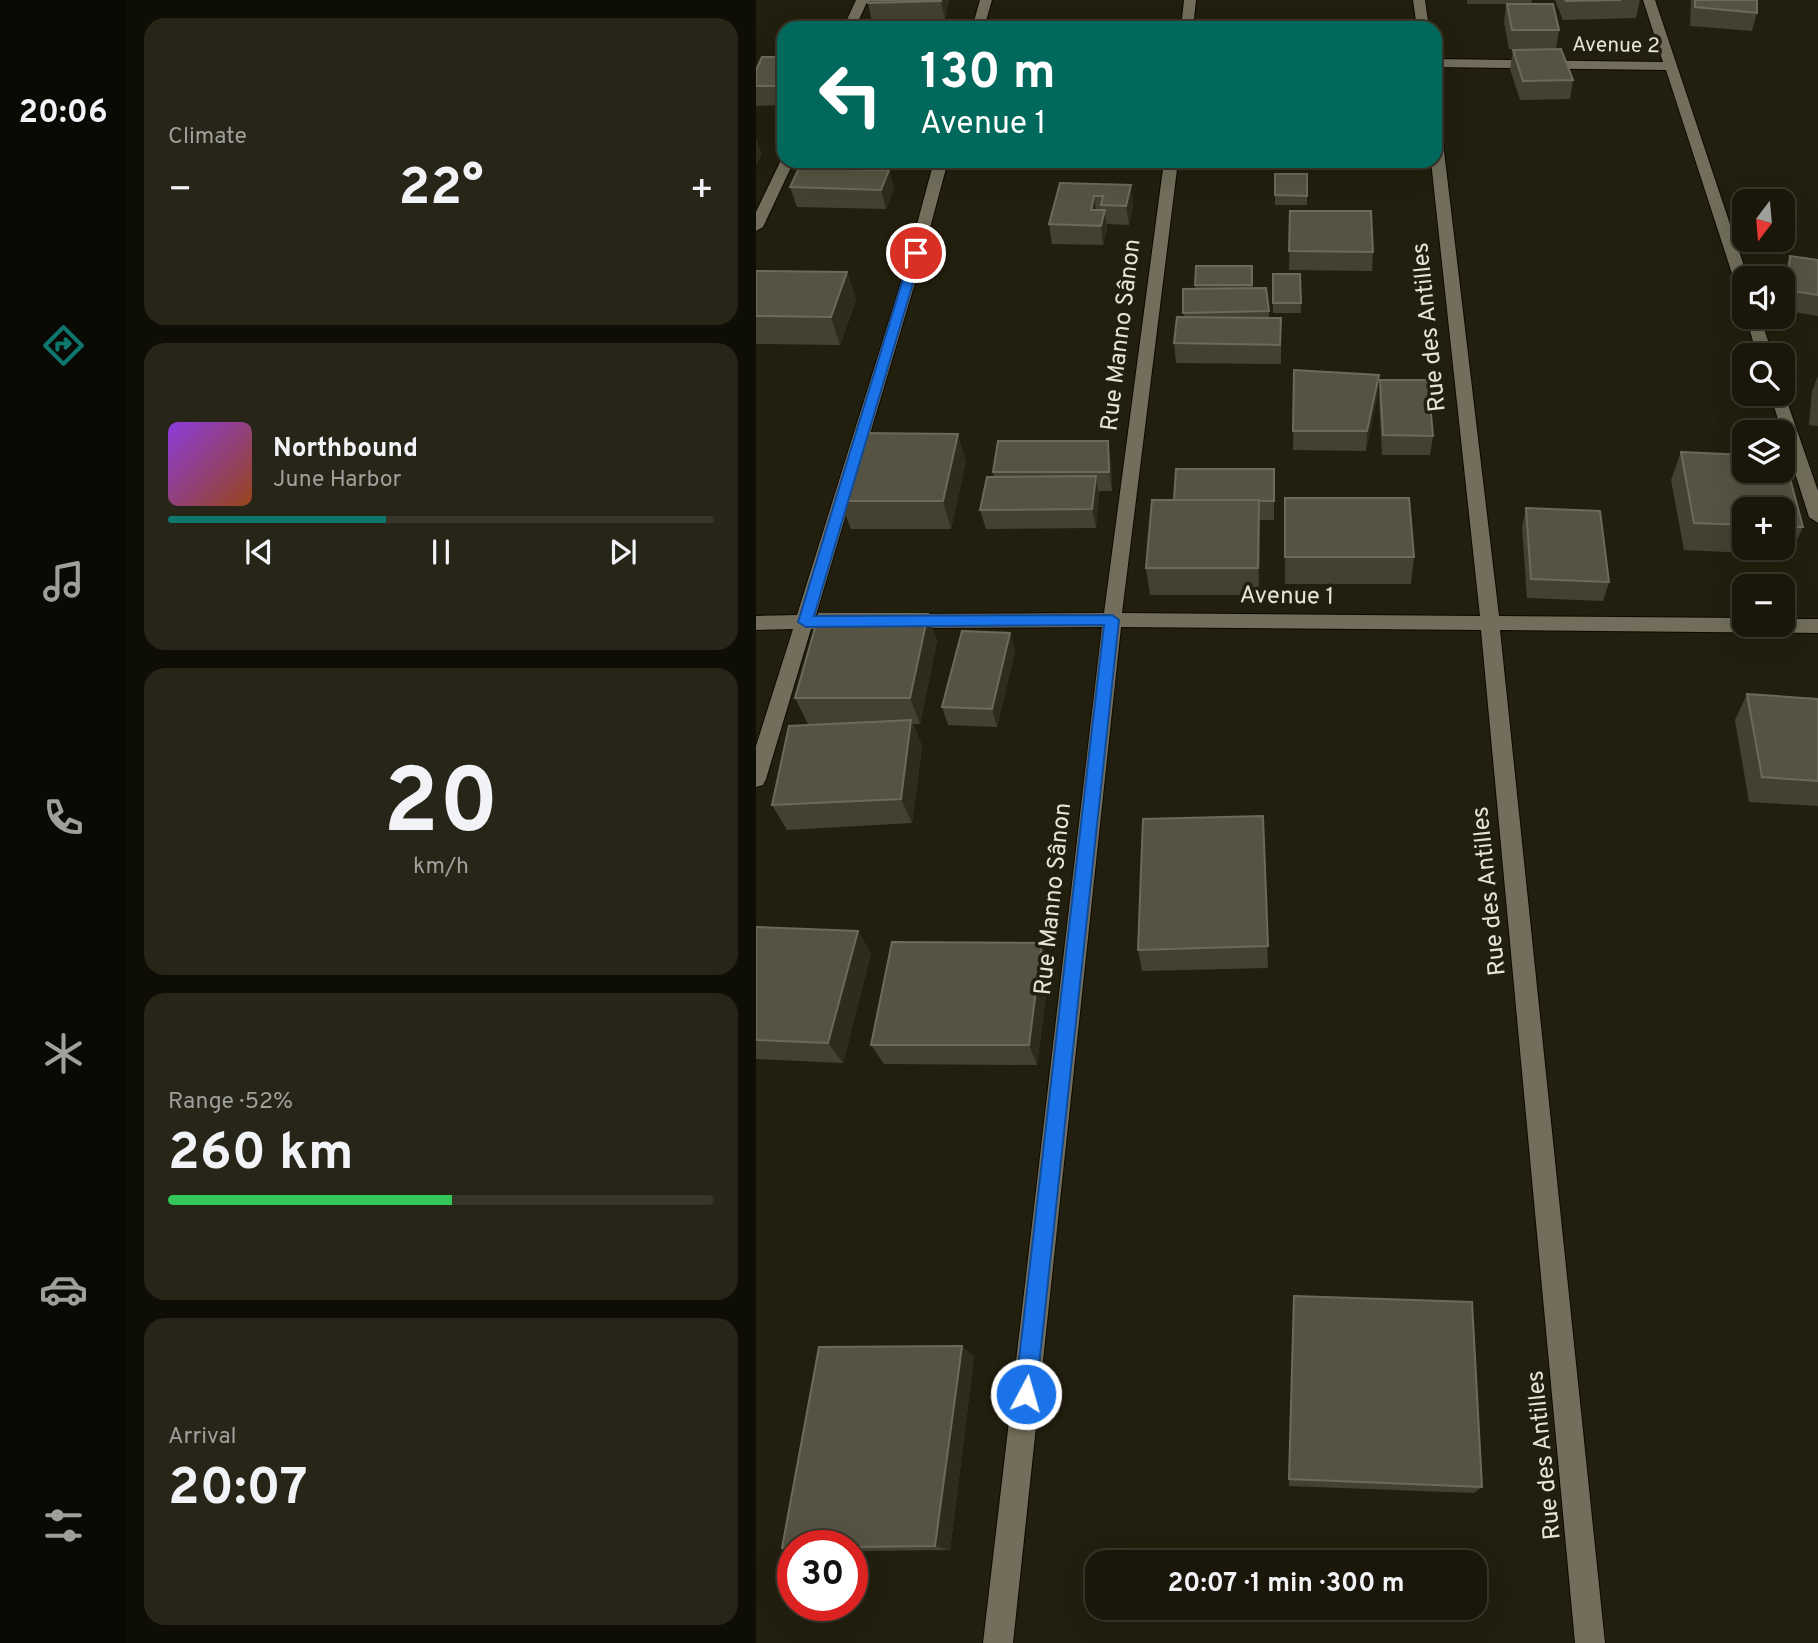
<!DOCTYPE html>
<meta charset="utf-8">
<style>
body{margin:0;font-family:Overpass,sans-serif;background:#272418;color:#f1f3f6;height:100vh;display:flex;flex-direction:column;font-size:26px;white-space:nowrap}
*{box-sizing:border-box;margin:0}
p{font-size:23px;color:#9f9f9c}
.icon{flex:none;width:38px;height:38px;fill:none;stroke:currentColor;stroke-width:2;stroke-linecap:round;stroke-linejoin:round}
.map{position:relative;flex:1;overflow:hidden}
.side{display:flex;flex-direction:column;gap:18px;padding:18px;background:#0e0d06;width:630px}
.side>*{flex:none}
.top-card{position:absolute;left:21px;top:21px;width:665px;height:147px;border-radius:21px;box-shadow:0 7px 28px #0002,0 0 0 2px #38362b;background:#00695c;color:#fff;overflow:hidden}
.needle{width:46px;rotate:196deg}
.controls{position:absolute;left:976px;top:189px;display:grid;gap:14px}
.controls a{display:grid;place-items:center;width:63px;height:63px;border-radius:14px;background:#1a170a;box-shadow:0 7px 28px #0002,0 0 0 2px #38362b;font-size:35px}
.speed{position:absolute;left:21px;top:1530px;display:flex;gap:14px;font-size:35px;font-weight:700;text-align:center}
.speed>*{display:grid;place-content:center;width:91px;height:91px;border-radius:50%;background:#1a170a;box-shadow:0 7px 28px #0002,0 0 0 2px #38362b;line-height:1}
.speed .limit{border:10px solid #d22;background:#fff;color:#111}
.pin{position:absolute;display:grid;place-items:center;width:60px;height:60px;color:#fff;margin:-30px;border:4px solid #fff;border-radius:50%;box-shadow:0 2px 7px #0007}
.me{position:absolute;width:77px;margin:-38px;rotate:6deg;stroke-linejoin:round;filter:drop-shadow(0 0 5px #0008)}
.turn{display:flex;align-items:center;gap:24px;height:147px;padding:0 28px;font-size:32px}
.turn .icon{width:91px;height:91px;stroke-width:2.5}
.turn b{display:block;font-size:49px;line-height:60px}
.big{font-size:52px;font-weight:700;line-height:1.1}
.side .widget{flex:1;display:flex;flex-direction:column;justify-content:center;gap:10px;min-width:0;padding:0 24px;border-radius:21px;background:#272418}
.side .dial{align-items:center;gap:0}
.dial b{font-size:91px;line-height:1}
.song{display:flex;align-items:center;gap:21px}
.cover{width:84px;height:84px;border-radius:10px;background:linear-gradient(135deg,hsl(270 70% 55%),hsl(20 70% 35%))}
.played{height:7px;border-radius:4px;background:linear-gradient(90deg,#0f766e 40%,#38362b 40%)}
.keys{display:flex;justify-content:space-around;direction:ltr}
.heat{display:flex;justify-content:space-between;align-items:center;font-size:38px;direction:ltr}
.charge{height:10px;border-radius:5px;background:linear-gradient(90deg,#34c759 52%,#38362b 0)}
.trip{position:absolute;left:329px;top:1550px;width:402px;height:70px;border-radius:21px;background:#1a170a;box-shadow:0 7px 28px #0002,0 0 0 2px #38362b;font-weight:700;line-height:70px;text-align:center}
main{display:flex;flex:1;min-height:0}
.tab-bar{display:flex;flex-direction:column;width:126px;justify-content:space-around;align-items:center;background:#0a0904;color:#9f9f9c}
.tab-bar .icon{width:49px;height:49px}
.tab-bar .selected{color:#0f766e}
.tab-bar b{font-size:32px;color:#f1f3f6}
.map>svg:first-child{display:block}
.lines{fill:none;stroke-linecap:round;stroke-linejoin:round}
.street-casing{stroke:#0c0900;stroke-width:2}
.street{fill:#726e5b;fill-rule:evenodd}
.wall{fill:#444130;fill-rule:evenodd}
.shaded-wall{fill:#302c1b}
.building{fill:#565342;stroke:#6c6a5a;stroke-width:2}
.route{fill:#1a73e8;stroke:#114b97;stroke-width:2}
.labels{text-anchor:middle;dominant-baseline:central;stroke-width:7;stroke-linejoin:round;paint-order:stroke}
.far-street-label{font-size:21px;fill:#e6e4d9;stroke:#231f0e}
.street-label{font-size:24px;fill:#e6e4d9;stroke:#231f0e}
</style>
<main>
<nav class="tab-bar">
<b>20:06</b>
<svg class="icon selected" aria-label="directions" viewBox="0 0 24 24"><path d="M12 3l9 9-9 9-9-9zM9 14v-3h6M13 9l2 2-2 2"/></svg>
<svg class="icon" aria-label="music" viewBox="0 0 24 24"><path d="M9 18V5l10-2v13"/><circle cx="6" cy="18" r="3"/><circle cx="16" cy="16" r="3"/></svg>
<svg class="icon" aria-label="phone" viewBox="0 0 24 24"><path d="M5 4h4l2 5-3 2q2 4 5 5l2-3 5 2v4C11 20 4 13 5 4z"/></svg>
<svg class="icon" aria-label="climate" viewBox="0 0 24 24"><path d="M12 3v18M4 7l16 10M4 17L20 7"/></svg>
<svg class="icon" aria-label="car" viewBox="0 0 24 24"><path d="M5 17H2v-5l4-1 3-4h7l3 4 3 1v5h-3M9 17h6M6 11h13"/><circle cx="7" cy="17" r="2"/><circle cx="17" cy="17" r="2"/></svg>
<svg class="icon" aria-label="filters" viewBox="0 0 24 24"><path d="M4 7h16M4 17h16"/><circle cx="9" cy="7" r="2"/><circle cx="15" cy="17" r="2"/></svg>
</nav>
<section class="side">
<div class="widget"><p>Climate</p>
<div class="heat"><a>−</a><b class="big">22°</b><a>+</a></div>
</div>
<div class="widget">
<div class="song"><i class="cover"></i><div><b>Northbound</b><p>June Harbor</p></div></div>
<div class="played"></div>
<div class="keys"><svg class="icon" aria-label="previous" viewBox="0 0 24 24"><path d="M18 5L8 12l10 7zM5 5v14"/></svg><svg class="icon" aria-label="pause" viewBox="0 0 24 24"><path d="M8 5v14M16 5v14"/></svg><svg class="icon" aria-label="next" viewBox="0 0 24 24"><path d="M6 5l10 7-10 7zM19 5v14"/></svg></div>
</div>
<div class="widget dial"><b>20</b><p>km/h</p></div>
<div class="widget"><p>Range · 52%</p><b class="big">260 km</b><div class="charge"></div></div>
<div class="widget"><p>Arrival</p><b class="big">20:07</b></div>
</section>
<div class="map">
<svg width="1062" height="1643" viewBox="0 0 1062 1643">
<rect width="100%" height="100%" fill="#231f0e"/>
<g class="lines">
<g class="street-casing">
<g id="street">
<polygon points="100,0 112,0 99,28 87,28"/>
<polygon points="224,0 236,0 228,28 216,28"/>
<polygon points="428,0 440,0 437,28 425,28"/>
<polygon points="657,0 669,0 673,28 661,28"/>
<polygon points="887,0 899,0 992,278 989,278 989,296 982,292 910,70 679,67 679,59 907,62"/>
<polygon points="679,130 686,134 743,616 989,618 989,625 1027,625 1027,619 1062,619 1062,633 744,630 849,1643 819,1643 725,630 365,627 257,1643 227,1643 346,627 147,628 138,621 147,614 348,613 408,161 422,161 366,613 724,616 675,161 679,161"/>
<polygon points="26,158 38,161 7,227 0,231 0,212"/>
<polygon points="178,161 192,161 161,276 60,615 87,614 96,621 87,628 55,629 10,779 7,785 0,787 0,746 37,629 0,630 0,616 41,615 147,276"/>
<polygon points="990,317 1004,317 1017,355 1001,355"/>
<polygon points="1027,390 1062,491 1062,523 1053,517 1014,394 1027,394"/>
</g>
</g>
<use href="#street" class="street"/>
</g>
<g class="wall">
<polygon points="193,0 189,19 116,22 112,3"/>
<polygon points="711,0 776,0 775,4 803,30 800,49 753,49 748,22 750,4 711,4"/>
<polygon points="799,0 884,0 880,18 807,20"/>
<polygon points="935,0 1001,0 1001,13 996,31 934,26"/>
<polygon points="757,50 817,80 814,99 764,100 754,69"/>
<polygon points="28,57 28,105 0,106 0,70"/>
<polygon points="133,170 138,189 130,209 41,207 34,187"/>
<rect x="519" y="174" width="32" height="31"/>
<polygon points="304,183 377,204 373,225 351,224 351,229 347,245 296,244 293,224"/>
<polygon points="534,211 617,252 616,271 533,270"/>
<polygon points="1034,256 1062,260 1062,316 1027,310 1027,276"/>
<polygon points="496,266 497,288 513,311 513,318 525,318 525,364 420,363 418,343 428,317 427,289 439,289 439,285"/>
<polygon points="0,271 91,272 100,300 84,345 0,344"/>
<polygon points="517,274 544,274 545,313 517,313"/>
<polygon points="538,370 622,394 610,451 537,450"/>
<polygon points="1062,376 1062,426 1053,425 1056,391"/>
<polygon points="624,380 677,436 674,455 626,455 623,399"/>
<path d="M925,452L989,455V471H1027L1028,456L1047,527L1034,555L928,550L915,480ZM989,509H1027V548H989Z"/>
<polygon points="210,461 195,529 95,529 84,501"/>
<polygon points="355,461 356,491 343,491 343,496 340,528 230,529 224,510 238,477 237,472"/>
<polygon points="518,469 518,520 504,520 503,595 394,595 390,568 418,500"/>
<polygon points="529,498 658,557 655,584 529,584"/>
<polygon points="770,508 853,582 847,601 771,598 766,527"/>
<polygon points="172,614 181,641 164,724 157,724 166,746 156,823 31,830 16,805 87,724 52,724 39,698"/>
<polygon points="254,633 259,651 241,727 192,725 186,707"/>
<polygon points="991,694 1062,699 1062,806 993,802 979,720"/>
<polygon points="507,816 512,968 386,971 382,950"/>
<polygon points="0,927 115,953 87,1063 0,1059"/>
<polygon points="286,943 294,965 281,1065 128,1064 115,1045"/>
<polygon points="538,1296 726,1487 718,1493 533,1486"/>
<polygon points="206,1346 218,1357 194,1550 96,1551 96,1545 37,1545 37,1550 26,1548"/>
</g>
<g class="shaded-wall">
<polygon points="185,0 193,0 189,19 185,1"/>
<polygon points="0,137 6,154 0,166"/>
<polygon points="133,170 138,189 130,209 125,190"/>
<polygon points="375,185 377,204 373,225 370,206"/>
<polygon points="338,196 341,215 335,210"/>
<polygon points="349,210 351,229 347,245 345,226"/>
<polygon points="91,272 100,300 84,345 75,317"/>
<polygon points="623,375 622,394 610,451 611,431"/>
<polygon points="202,434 210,461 195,529 187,501"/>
<polygon points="352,441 355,461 356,491 353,472"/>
<polygon points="340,476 343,496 340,528 336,509"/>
<polygon points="503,500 504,527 503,595 502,568"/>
<polygon points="172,614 181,641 164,724 154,698"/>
<polygon points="254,633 259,651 241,727 236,709"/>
<polygon points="155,720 166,746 156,823 145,799"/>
<polygon points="102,931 115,953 87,1063 72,1043"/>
<polygon points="286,943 294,965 281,1065 273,1045"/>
<polygon points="206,1346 218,1357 194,1550 179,1546"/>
</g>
<g class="building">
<polygon points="112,0 185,0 185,1 112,3"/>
<polygon points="809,0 865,0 810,1"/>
<polygon points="939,0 1001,0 1001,13 939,7"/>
<polygon points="751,4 797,4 803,30 756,30"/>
<polygon points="805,49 817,80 767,81 757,50"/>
<polygon points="6,57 28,57 28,86 0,86 0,70"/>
<polygon points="43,168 133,170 125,190 34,187"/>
<polygon points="519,174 551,174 551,196 519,195"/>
<polygon points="304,183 375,185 370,206 345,205 347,196 338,196 335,210 349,210 345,226 293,224"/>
<polygon points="534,211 615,211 617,252 533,251"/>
<polygon points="1034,256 1062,260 1062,295 1031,290"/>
<polygon points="440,266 496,266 496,285 439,285"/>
<polygon points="0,271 91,272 75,317 0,316"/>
<polygon points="517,274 544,274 545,303 517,303"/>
<polygon points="510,288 513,311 427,313 427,289"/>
<polygon points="421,317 525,318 524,345 418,343"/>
<polygon points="538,370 623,375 611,431 537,431"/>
<polygon points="624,380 672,380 677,436 627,435"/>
<polygon points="104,433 202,434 187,501 84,501"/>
<polygon points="242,441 352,441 353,472 237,472"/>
<polygon points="925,452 989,455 989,471 1027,471 1028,456 1047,527 1027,527 1027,509 989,509 989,525 938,523"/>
<polygon points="420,469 518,469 518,501 418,500"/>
<polygon points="340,476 336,509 224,510 231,477"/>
<polygon points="529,498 653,498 658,557 529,557"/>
<polygon points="396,500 503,500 502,568 390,568"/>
<polygon points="770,508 844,511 853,582 775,579"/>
<polygon points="63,614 172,614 154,698 39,698"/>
<polygon points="206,631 254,633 236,709 186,707"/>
<polygon points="991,694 1062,699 1062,781 1006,777"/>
<polygon points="155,720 145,799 16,805 33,726"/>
<polygon points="507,816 512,946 382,950 387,819"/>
<polygon points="0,927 102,931 72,1043 0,1040"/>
<polygon points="136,942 286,943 273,1045 115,1045"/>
<polygon points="538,1296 716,1302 726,1487 533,1479"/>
<polygon points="206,1346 179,1546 96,1547 96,1545 37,1545 37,1548 26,1548 63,1347"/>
</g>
<polygon class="route" points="160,249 166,253 58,616 356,615 363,620 280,1394 277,1401 270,1405 262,1401 259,1394 348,625 50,627 42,622 155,253"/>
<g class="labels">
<g class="far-street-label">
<text transform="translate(860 46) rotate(1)">Avenue 2</text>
</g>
<g class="street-label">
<text transform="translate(674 327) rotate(-96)">Rue des Antilles</text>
<text transform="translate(366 335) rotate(-83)">Rue Manno Sânon</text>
<text transform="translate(531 597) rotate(1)">Avenue 1</text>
<text transform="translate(734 891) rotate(-96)">Rue des Antilles</text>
<text transform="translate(298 899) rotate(-84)">Rue Manno Sânon</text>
<text transform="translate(789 1455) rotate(-96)">Rue des Antilles</text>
</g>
</g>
</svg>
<div class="controls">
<a><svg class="needle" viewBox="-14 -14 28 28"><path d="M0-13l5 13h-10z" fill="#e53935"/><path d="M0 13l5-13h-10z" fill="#9f9f9c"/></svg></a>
<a><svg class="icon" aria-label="sound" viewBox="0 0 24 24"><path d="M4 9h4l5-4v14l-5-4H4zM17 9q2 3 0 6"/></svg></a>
<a><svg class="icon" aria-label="search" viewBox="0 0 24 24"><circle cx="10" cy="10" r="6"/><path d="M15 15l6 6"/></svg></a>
<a><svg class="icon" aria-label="layers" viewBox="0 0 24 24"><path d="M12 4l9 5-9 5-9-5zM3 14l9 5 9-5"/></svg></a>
<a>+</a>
<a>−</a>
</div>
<div class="speed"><div class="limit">30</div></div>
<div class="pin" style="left:160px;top:253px;background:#d93025"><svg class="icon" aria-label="arrive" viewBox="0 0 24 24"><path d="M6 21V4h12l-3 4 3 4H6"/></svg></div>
<svg class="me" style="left:270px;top:1394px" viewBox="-20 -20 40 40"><circle r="17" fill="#1a73e8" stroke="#fff" stroke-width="3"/><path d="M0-11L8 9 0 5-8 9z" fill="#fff"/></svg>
<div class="trip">20:07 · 1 min · 300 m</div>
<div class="top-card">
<div class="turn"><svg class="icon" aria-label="left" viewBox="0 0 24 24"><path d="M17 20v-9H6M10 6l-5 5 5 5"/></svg><div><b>130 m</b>Avenue 1</div></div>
</div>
</div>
</main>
